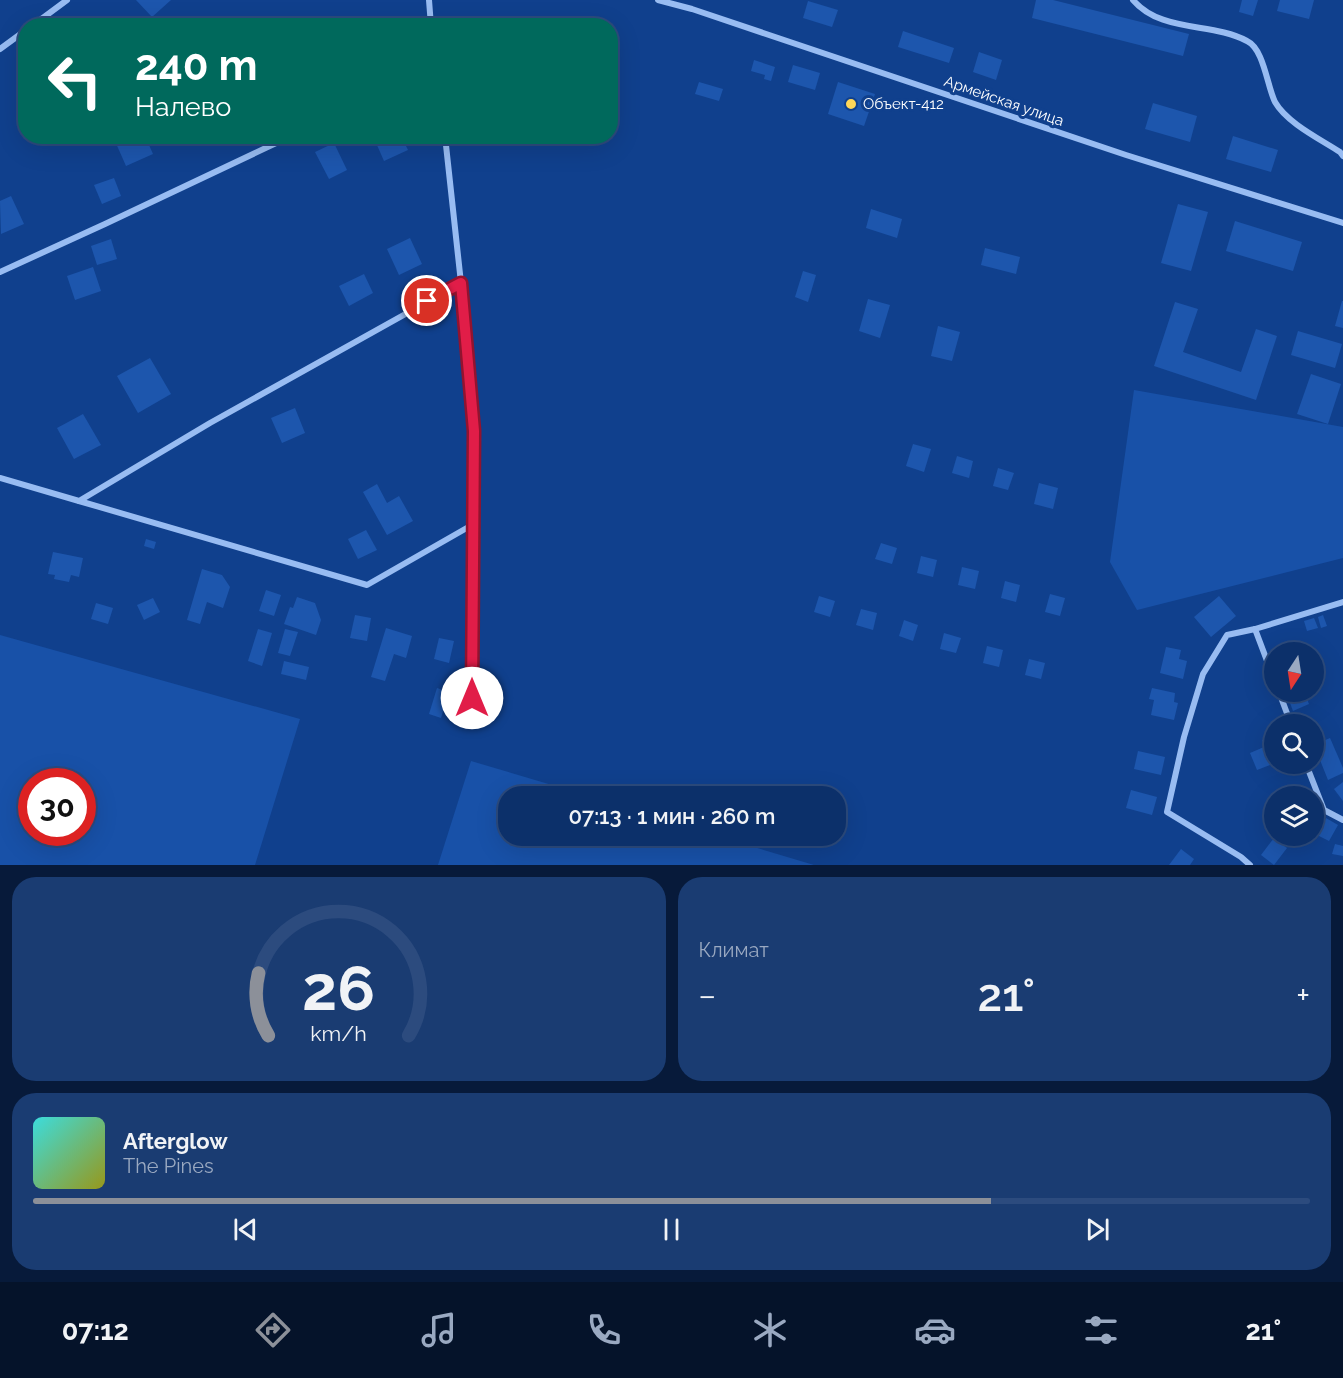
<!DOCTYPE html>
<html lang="ru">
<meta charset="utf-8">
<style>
body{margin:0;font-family:Raleway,sans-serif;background:#1a3c72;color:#f1f3f6;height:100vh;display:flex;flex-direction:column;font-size:22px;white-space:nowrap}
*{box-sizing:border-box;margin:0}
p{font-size:20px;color:#9aa9c1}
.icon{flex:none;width:33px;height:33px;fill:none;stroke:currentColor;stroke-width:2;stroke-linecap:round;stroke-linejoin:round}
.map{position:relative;height:865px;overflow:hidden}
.details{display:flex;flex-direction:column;gap:12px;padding:12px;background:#071a3a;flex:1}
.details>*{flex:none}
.top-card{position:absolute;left:18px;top:18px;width:600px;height:126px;border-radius:24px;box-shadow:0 6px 24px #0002,0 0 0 2px #2c4b7e;background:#00695c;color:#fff;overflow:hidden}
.needle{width:39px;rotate:192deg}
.controls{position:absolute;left:1264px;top:642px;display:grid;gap:12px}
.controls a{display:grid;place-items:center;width:60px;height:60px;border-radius:50%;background:#0c306a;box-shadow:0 6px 24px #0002,0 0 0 2px #2c4b7e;font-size:30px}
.speed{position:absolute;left:18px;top:768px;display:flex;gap:12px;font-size:30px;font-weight:700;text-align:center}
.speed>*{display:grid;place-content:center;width:78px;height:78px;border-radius:50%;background:#0c306a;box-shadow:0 6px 24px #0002,0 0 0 2px #2c4b7e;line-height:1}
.speed .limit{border:9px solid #d22;background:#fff;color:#111}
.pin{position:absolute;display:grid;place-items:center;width:51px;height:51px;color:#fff;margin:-26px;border:3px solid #fff;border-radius:50%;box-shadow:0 2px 6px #0007}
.me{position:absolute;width:66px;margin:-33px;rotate:0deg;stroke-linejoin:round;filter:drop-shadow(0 0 4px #0008)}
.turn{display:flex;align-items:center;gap:21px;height:126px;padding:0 18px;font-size:27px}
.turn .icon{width:78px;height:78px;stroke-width:2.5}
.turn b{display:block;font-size:42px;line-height:51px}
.big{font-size:45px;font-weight:600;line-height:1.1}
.details .tile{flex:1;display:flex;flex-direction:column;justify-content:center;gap:9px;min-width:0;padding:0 21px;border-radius:24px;background:#1a3c72}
.details .dial{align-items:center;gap:0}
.dial svg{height:156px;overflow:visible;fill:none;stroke:#2c4b7e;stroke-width:7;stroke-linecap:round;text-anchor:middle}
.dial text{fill:#f1f3f6;stroke:none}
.song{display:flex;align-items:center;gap:18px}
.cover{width:72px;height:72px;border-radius:9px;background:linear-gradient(135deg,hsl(180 70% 55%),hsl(60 70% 35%))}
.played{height:6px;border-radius:3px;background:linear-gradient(90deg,#8c9099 75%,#2c4b7e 75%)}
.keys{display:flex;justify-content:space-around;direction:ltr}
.heat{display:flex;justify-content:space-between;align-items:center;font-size:33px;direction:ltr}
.details .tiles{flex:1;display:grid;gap:12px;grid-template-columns:1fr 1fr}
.tile:last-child{grid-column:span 2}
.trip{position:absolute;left:498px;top:786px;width:348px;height:60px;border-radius:24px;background:#0c306a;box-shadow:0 6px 24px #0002,0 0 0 2px #2c4b7e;font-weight:600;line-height:60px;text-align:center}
.tab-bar{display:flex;height:96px;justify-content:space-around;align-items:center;background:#05132a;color:#9aa9c1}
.tab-bar .icon{width:42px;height:42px}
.tab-bar .selected{color:#8c9099}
.tab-bar b{font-size:27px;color:#f1f3f6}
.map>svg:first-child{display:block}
.green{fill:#1851a8;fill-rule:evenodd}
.building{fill:#1d56ad}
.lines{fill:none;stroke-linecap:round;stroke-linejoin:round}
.street{stroke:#98bcf2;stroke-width:6}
.route-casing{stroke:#92132f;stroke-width:15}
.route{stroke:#e11d48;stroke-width:10}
.poi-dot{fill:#ffd759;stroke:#10408d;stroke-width:2}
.labels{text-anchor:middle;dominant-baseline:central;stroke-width:6;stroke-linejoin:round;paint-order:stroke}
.street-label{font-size:15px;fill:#fff;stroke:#10408d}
.poi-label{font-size:15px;fill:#fff;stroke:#10408d;text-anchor:start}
</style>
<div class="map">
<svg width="1343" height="865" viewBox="0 0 1343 865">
<rect width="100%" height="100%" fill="#10408d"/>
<g class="green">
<polygon points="1134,390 1343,427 1343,558 1137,610 1110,562"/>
<path d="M0,635L300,719L255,865H0ZM32,782H82V832H32Z"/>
<polygon points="471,761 589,796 508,796 508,836 717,836 814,865 438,865"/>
</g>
<g class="building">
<polygon points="136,0 171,0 152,17"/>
<polygon points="1036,0 1053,0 1189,34 1183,56 1032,18"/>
<polygon points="1242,0 1258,0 1253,16 1239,12"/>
<polygon points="1280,0 1314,0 1309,19 1277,11"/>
<polygon points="808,1 838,10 832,27 803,18"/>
<polygon points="903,31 954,48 949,63 898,47"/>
<polygon points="979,52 1002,60 996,80 973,72"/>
<polygon points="754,60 775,67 771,81 764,79 765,75 751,71"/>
<polygon points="793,65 820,73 815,90 788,82"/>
<polygon points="699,82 723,89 719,101 695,94"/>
<polygon points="838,82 875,94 864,126 828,114"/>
<polygon points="1153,103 1197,116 1190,142 1145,129"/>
<polygon points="126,136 145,136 153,154 126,166 115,141"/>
<polygon points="373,136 401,136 408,150 384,161"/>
<polygon points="1233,136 1278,150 1271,172 1226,159"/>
<polygon points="334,143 347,170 329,179 315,152"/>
<polygon points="114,178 121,196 102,204 94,185"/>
<polygon points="11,196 24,224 1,234 0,201"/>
<polygon points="1178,204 1208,212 1191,271 1161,263"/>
<polygon points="871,209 902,219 897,238 866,228"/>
<polygon points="1235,221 1302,242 1293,271 1226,251"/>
<polygon points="410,238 422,264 399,275 387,249"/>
<polygon points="111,239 117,259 97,265 91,246"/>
<polygon points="985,248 1020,257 1016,274 981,265"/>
<polygon points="93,267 101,291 75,300 67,276"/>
<polygon points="803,271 816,275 808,302 795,297"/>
<polygon points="364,274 373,293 349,306 339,286"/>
<polygon points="868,299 890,305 880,338 859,331"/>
<polygon points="1342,301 1343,301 1343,328 1335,326"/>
<polygon points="1175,302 1198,309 1183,352 1241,372 1256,329 1277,336 1256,400 1154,366"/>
<polygon points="938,326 960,332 952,361 931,356"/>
<polygon points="1298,331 1342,344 1335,368 1291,355"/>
<polygon points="150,358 171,394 138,413 117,376"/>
<polygon points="1311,374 1341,384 1328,424 1297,414"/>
<polygon points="295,408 305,433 282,443 271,418"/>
<polygon points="83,414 101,445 74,459 57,428"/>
<polygon points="913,444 931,449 924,472 906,466"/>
<polygon points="957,456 973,461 969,478 952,473"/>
<polygon points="998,468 1014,473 1008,490 993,486"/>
<polygon points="1039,483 1058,488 1053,509 1034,504"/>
<polygon points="377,484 387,503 399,496 413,521 387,535 363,492"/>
<polygon points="366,530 377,550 358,559 348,539"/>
<polygon points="146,539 156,542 154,549 144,546"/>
<polygon points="881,543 897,548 892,564 875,559"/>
<polygon points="53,552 83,558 79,577 71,575 69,582 54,579 55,575 48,574"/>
<polygon points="921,556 937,560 933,577 917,573"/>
<polygon points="962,567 979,571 975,589 958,585"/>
<polygon points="202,569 222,575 230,587 223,608 207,602 200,624 187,620"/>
<polygon points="1005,581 1020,585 1016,602 1001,598"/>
<polygon points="266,590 281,595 274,616 259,611"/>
<polygon points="1050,594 1065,598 1060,616 1045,612"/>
<polygon points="819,596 835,601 830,617 814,612"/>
<polygon points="1219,596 1236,616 1211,637 1194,617"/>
<polygon points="297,597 315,603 321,620 316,635 284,624 290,607 293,608"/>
<polygon points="153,598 160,612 144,620 137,605"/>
<polygon points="96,603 113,608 108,624 91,619"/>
<polygon points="861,609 877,613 873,630 856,625"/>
<polygon points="355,615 371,618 367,641 350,638"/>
<polygon points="1323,615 1327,626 1321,628 1318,617"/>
<polygon points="1314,618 1318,628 1307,631 1304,621"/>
<polygon points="904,620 918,625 913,641 899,636"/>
<polygon points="386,628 412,636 406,658 394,654 385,681 371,677"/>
<polygon points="258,629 272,633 262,666 248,661"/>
<polygon points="285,629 298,632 290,656 278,653"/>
<polygon points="944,633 961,638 956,653 940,649"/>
<polygon points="439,638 454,641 449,663 434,659"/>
<polygon points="987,646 1003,650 999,667 983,663"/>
<polygon points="1301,646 1303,652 1284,652"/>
<polygon points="1166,647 1181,650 1179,659 1187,661 1183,679 1160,673"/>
<polygon points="1029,659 1045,663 1041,679 1025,675"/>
<polygon points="284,661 309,667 306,680 281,674"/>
<polygon points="437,688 449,692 441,718 429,714"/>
<polygon points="1152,688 1175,693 1174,702 1178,703 1174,720 1151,715 1154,700 1149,699"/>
<polygon points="1286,692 1304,692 1309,704 1293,711"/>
<polygon points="1275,735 1275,763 1257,770 1250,753 1264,747 1262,740"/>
<polygon points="1330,738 1343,768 1343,773 1328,780 1314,745"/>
<polygon points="1138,751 1165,757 1161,775 1134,769"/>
<polygon points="1343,782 1343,801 1334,789"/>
<polygon points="1131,790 1157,797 1152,815 1126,808"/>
<polygon points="1275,798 1275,817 1274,817 1269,800"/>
<polygon points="1326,818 1338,825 1329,841 1317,835"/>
<polygon points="1274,838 1287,848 1274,865 1261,855"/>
<polygon points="1335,844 1343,846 1343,856 1332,854"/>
<polygon points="1181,849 1194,859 1190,865 1169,865"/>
</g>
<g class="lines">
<g class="street">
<polyline points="429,0 431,26"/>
<polyline points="658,0 692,9 1126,155 1343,223"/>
<path d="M1133,0C1161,33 1212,22 1247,41C1264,49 1267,86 1275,102C1287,123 1320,139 1340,152L1343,156"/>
<polyline points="32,26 67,0"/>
<polyline points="0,49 26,30"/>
<polyline points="0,272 105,224 291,136"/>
<polyline points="0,478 79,501 210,423 461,283 445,136"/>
<polyline points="79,501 367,585 472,525 474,431 461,283"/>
<polyline points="472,525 472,720"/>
<polyline points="1275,682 1255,629 1343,602"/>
<polyline points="1279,692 1291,724"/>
<polyline points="1306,764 1324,810 1343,820"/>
<polyline points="1250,865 1241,857 1167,812 1184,737 1203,674 1227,635 1255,629"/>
</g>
</g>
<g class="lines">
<g class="route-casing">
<polyline id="route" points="427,301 461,283 474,431 472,698"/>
</g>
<use href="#route" class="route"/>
</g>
<circle class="poi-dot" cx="851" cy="104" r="6"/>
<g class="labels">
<g class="street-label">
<text transform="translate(1004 101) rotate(19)">Армейская улица</text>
</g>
<g class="poi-label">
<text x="863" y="104">Объект-412</text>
</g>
</g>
</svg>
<div class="controls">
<a><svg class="needle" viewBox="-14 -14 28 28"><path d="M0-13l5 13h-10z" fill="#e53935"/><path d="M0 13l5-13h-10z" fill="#9aa9c1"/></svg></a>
<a><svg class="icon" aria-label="search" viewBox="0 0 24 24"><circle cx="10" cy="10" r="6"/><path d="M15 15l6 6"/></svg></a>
<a><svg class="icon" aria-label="layers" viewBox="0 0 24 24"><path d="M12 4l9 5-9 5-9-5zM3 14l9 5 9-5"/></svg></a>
</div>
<div class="speed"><div class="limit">30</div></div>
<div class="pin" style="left:427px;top:301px;background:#d93025"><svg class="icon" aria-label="arrive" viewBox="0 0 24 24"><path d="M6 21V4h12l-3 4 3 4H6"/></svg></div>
<svg class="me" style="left:472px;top:698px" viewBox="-20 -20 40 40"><circle r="19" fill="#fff"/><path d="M0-13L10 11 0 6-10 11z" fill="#e11d48"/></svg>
<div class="trip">07:13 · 1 мин · 260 m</div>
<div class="top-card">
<div class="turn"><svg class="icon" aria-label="left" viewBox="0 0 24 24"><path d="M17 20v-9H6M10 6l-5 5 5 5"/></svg><div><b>240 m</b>Налево</div></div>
</div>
</div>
<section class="details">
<div class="tiles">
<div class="tile dial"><svg viewBox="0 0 100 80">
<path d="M14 69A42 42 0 1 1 86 69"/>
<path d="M14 69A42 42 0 0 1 9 37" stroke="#8c9099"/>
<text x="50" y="56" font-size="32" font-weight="700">26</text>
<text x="50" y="72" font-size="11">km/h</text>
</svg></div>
<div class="tile"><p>Климат</p>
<div class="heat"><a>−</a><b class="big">21°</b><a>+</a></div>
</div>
<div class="tile">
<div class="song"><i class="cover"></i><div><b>Afterglow</b><p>The Pines</p></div></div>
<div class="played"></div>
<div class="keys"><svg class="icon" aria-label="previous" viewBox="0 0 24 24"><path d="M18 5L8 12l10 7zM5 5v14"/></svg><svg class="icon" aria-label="pause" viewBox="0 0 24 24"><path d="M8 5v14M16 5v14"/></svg><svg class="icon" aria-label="next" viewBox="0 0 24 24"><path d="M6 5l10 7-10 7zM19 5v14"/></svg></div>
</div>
</div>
</section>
<nav class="tab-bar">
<b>07:12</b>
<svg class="icon selected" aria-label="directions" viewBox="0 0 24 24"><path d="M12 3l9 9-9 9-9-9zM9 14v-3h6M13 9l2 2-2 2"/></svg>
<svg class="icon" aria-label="music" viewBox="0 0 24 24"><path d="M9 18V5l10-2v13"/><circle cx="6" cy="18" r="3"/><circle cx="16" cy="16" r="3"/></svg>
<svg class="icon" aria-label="phone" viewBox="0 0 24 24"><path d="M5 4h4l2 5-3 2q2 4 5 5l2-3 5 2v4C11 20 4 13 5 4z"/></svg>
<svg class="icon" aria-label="climate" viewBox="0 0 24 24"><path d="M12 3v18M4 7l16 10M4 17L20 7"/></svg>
<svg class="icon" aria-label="car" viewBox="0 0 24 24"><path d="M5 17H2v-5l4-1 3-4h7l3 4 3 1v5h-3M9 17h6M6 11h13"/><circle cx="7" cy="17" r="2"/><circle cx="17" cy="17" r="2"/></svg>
<svg class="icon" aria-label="filters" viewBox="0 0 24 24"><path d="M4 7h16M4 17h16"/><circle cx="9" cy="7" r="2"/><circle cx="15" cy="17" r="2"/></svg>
<b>21°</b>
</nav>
